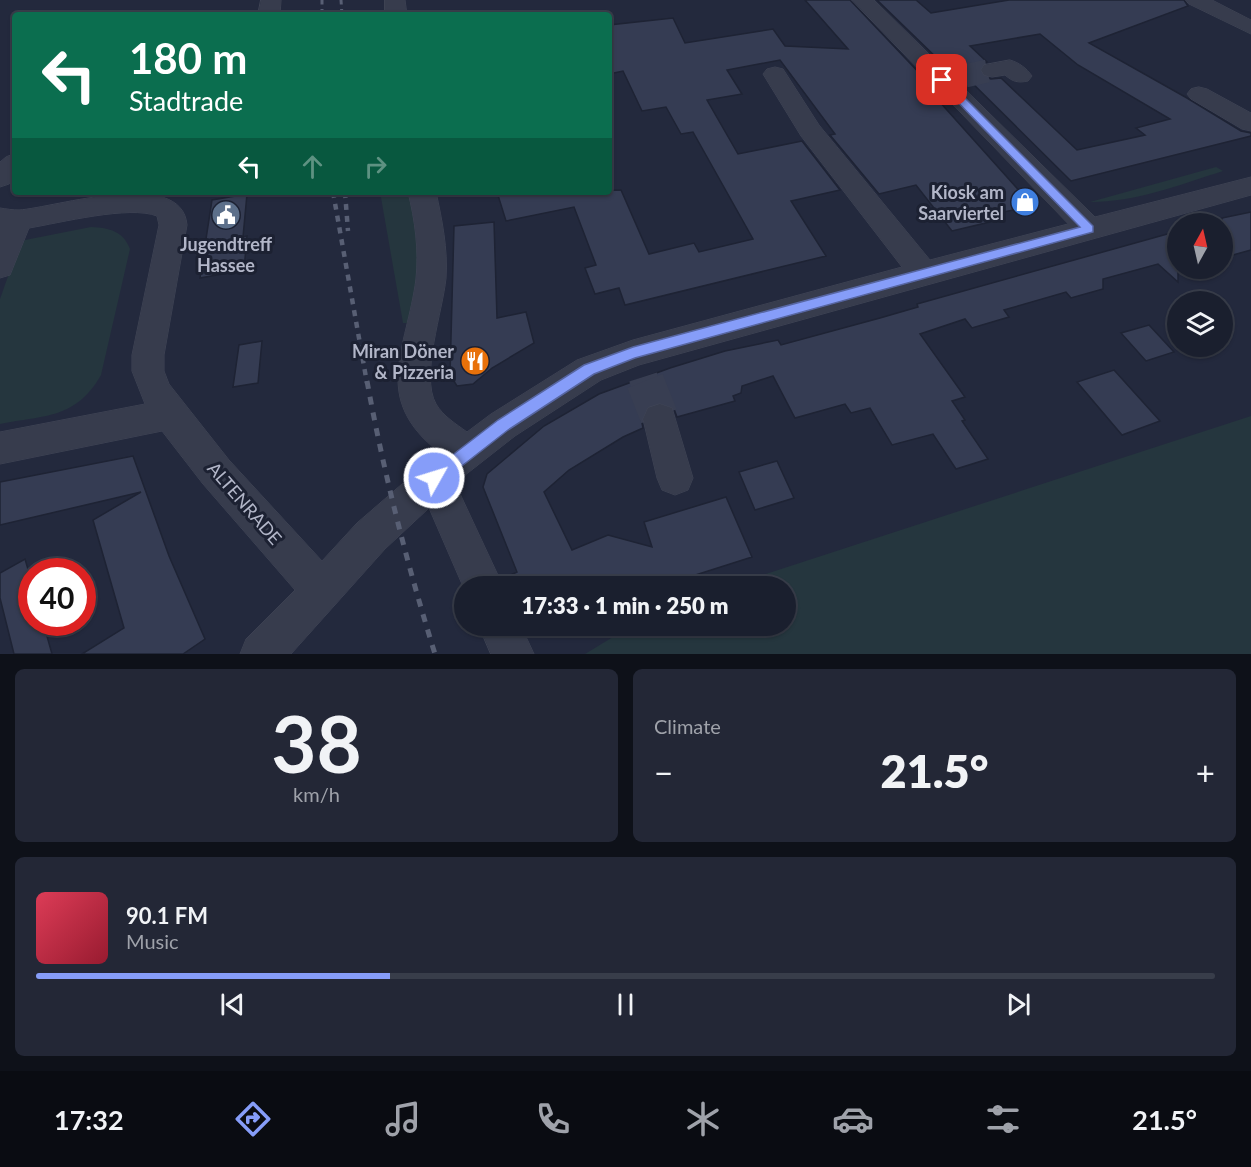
<!DOCTYPE html>
<meta charset="utf-8">
<style>
body{margin:0;font-family:Lato,sans-serif;background:#232736;color:#f1f3f6;height:100vh;display:flex;flex-direction:column;font-size:22px;white-space:nowrap}
*{box-sizing:border-box;margin:0}
p{font-size:20px;color:#9fa2aa}
.icon{flex:none;width:33px;height:33px;fill:none;stroke:currentColor;stroke-width:2;stroke-linecap:round;stroke-linejoin:round}
.map{position:relative;height:654px;overflow:hidden}
.details{display:flex;flex-direction:column;gap:15px;padding:15px;background:#0e1119;flex:1}
.details>*{flex:none}
.banner{position:absolute;left:12px;top:12px;width:600px;height:183px;border-radius:6px;box-shadow:0 2px 4px #0004,0 0 0 2px #383d4a;background:#0b6e4f;color:#fff;overflow:hidden}
.needle{width:39px;rotate:8deg}
.controls{position:absolute;left:1167px;top:213px;display:grid;gap:12px}
.controls a{display:grid;place-items:center;width:66px;height:66px;border-radius:50%;background:#1a1f2e;box-shadow:0 2px 4px #0004,0 0 0 2px #383d4a;font-size:30px}
.speed{position:absolute;left:18px;top:558px;display:flex;gap:12px;font-size:30px;font-weight:700;text-align:center}
.speed>*{display:grid;place-content:center;width:78px;height:78px;border-radius:50%;background:#1a1f2e;box-shadow:0 2px 4px #0004,0 0 0 2px #383d4a;line-height:1}
.speed .limit{border:9px solid #d22;background:#fff;color:#111}
.pin{position:absolute;display:grid;place-items:center;width:51px;height:51px;color:#fff;margin:-26px;border-radius:12px;box-shadow:0 3px 9px #0006}
.me{position:absolute;width:66px;margin:-33px;rotate:51deg;stroke-linejoin:round;filter:drop-shadow(0 0 4px #0008)}
.turn{display:flex;align-items:center;gap:21px;height:126px;padding:0 18px;font-size:27px}
.turn .icon{width:78px;height:78px;stroke-width:2.5}
.turn b{display:block;font-size:42px;line-height:51px}
.lanes{display:flex;align-items:center;height:57px;padding:0 18px;background:#0003;justify-content:center;gap:30px;direction:ltr}
.lanes .off{opacity:.35}
.big{font-size:45px;font-weight:800;line-height:1.1}
.details .tile{flex:1;display:flex;flex-direction:column;justify-content:center;gap:9px;min-width:0;padding:0 21px;border-radius:9px;background:#232736}
.details .dial{align-items:center;gap:0}
.dial b{font-size:78px;line-height:1}
.song{display:flex;align-items:center;gap:18px}
.cover{width:72px;height:72px;border-radius:9px;background:linear-gradient(135deg,hsl(350 70% 55%),hsl(350 70% 35%))}
.played{height:6px;border-radius:3px;background:linear-gradient(90deg,#869df9 30%,#383d4a 30%)}
.keys{display:flex;justify-content:space-around;direction:ltr}
.heat{display:flex;justify-content:space-between;align-items:center;font-size:33px;direction:ltr}
.details .tiles{flex:1;display:grid;gap:15px;grid-template-columns:1fr 1fr}
.tile:last-child{grid-column:span 2}
.trip{position:absolute;left:454px;top:576px;width:342px;height:60px;border-radius:30px;background:#1a1f2e;box-shadow:0 2px 4px #0004,0 0 0 2px #383d4a;font-weight:800;line-height:60px;text-align:center}
.tabs{display:flex;height:96px;justify-content:space-around;align-items:center;background:#0a0c12;color:#9fa2aa}
.tabs .icon{width:42px;height:42px}
.tabs .current{color:#869df9}
.tabs b{font-size:27px;color:#f1f3f6}
.map>svg:first-child{display:block}
.green{fill:#25363e}
.building{fill:#353c53;stroke:#1e2334;stroke-width:1.5;fill-rule:evenodd}
.lines{fill:none;stroke-linecap:round;stroke-linejoin:round}
.minor-tunnel-far2{stroke:#383e52;stroke-width:23;stroke-dasharray:23 12;stroke-linecap:butt}
.minor-tunnel-far1{stroke:#383e52;stroke-width:29;stroke-dasharray:29 15;stroke-linecap:butt}
.minor-tunnel{stroke:#383e52;stroke-width:38;stroke-dasharray:38 19;stroke-linecap:butt}
.minor-casing{stroke:#404556;stroke-width:1}
.minor{fill:#373c4d;fill-rule:evenodd}
.rail-far2{stroke:#585f74;stroke-width:3;stroke-dasharray:4.5 4.5;stroke-linecap:butt}
.rail-far1{stroke:#585f74;stroke-width:4.5;stroke-dasharray:6 6;stroke-linecap:butt}
.rail{stroke:#585f74;stroke-width:5;stroke-dasharray:8 8;stroke-linecap:butt}
.route{fill:#869df9;stroke:#5766a2;stroke-width:1.5}
.labels{text-anchor:middle;dominant-baseline:central;stroke-width:6;stroke-linejoin:round;paint-order:stroke}
.poi-label{font-size:18px;font-weight:bold;fill:#b2b6c8;stroke:#1c2132;text-anchor:end}
.street-label{font-size:18px;fill:#b2b6c8;stroke:#1c2132}
</style>
<div class="map">
<svg width="1251" height="654" viewBox="0 0 1251 654">
<rect width="100%" height="100%" fill="#23293d"/>
<g class="green">
<path d="M1216,167L1223,171C1179,185 1136,202 1090,202Z"/>
<polygon points="380,192 410,192 422,259 409,323 403,323"/>
<path d="M91,227C110,228 123,231 130,249L101,375C76,419 45,415 0,424V299L18,248L25,240Z"/>
<polygon points="1251,416 1251,654 585,654 631,626 786,626 786,586 729,586"/>
</g>
<g class="building">
<polygon points="805,0 850,0 924,78 921,81 1033,206 989,215 994,221 952,231 916,185 879,194 830,135 835,134 780,60 727,70 742,94 707,100 738,154 802,141 840,190 791,201 826,256 625,305 619,288 595,294 585,268 596,265 574,207 506,221 497,192 621,190 649,254 694,243 699,252 753,239 693,132 681,134 666,107 642,111 623,71 609,74 609,25 673,18 685,43 773,29 785,46 848,49"/>
<path d="M877,0H916L931,13L1009,0H1184L1188,6L1089,43L1187,98L1241,131L1251,133V136L1071,181L946,57L941,62ZM1040,34L1078,65L1170,119L1136,128L1145,135L1077,150L1001,78L991,79L982,76L979,69L982,64L987,62L970,46Z"/>
<polygon points="247,194 243,237 247,236 244,270 200,278 212,200"/>
<polygon points="1251,212 1251,250 1222,258 1222,218"/>
<polygon points="494,222 497,318 526,312 534,343 492,368 473,384 457,386 450,375 454,226"/>
<polygon points="1178,231 1178,282 1158,264 1103,279 1103,289 1071,298 1066,292 1004,310 1009,317 972,328 965,319 920,334 965,397 952,401 965,420 962,421 988,459 956,469 933,434 892,445 870,408 851,413 845,404 795,418 773,376 742,386 741,393 733,396 735,401 677,417 673,406 659,402 646,407 641,418 643,428 623,437 569,470 544,492 572,550 608,535 652,547 644,522 726,497 752,557 661,586 505,586 502,579 517,572 483,487 487,474 544,426 599,394 670,368 725,351 778,340 781,345 880,318 918,307 917,304"/>
<polygon points="1149,325 1174,352 1146,361 1121,333"/>
<polygon points="262,341 258,383 233,387 239,345"/>
<polygon points="1114,370 1160,421 1122,435 1077,382"/>
<polygon points="133,456 169,556 205,639 183,654 82,654 124,628 93,520 141,492 0,525 0,482"/>
<polygon points="777,461 794,498 755,510 739,472"/>
<polygon points="25,559 32,583 32,622 43,622 52,654 14,654 0,598 0,573"/>
</g>
<g class="lines">
<polyline class="minor-tunnel-far2" points="965,76 992,70"/>
<polyline class="minor-tunnel-far1" points="643,377 645,383"/>
<polyline class="minor-tunnel" points="645,381 660,419"/>
<g class="minor-casing">
<g id="minor">
<polygon points="261,0 281,0 280,15 258,15"/>
<polygon points="385,0 405,0 407,15 385,15"/>
<path d="M852,0H874L1095,217L1251,177V195L639,365L601,380L515,436L455,483L503,586H465V591L429,508L385,549L291,654H240L246,639L295,590L203,484L162,431L0,464V432L145,404L132,371V355L159,225L157,216C130,205 59,223 29,228L10,275L0,278V208C6,209 13,210 19,210C54,208 182,166 187,225L164,355V371L169,384L229,460L322,561L357,523L439,452C370,398 407,349 416,279C419,250 415,220 408,192H436C442,220 448,249 446,278C443,310 420,376 436,404C443,416 456,424 467,432L491,414L577,360L633,340L902,267L801,136L763,74L767,69L775,67L783,69L819,125L930,260L1068,224Z"/>
<polygon points="1186,0 1212,0 1251,20 1251,34 1189,4"/>
<path d="M1010,60C1020,63 1026,68 1032,76L1028,81C1018,83 1013,82 1005,75L992,77L984,75L981,70L984,65Z"/>
<polygon points="1199,87 1207,89 1251,113 1251,131 1242,129 1191,99 1187,94 1191,89"/>
<polygon points="15,154 15,179 9,184 0,187 0,162 6,157"/>
<polygon points="660,404 672,408 693,478 688,490 675,495 662,490 657,478 643,419 648,408"/>
<polygon points="479,626 521,626 534,654 491,654"/>
</g>
</g>
<use href="#minor" class="minor"/>
<g class="rail-far2">
<polyline points="322,0 322,15"/>
<polyline points="341,0 342,15"/>
</g>
<g class="rail-far1">
<polyline points="333,192 367,383"/>
<polyline points="345,192 348,231"/>
</g>
<path class="rail" d="M367,381C384,474 407,564 435,654"/>
</g>
<polygon class="route" points="938,78 945,78 1093,226 1093,232 635,358 594,374 508,430 440,483 434,485 429,483 426,478 429,473 498,420 584,365 633,347 1080,227 938,82"/>
<defs>
<g id="shop-disc" transform="scale(1.5)"><circle r="9.5" fill="#3f7fe0" stroke="#1c2132"/><path d="M-5-2.5h2.3a2.7 3.5 0 0 1 5.4 0H5L5.5 6h-11ZM-1.5-2.5h3a1.5 2.3 0 0 0-3 0Z" fill="#fff"/></g>
<g id="civic-disc" transform="scale(1.5)"><circle r="9.5" fill="#5c6f8a" stroke="#1c2132"/><path d="M-.6-6.5H3V-4.5H.6V-3L4-1V1h2V6H-6V1h2V-1L-.6-3ZM-1.2 2.5V6h2.4V2.5Z" fill="#fff"/></g>
<g id="restaurant-disc" transform="scale(1.5)"><circle r="9.5" fill="#e8710a" stroke="#1c2132"/><path d="M-5-6h1v4h1v-4h1v4h1v-4h1v5L-1.5 .5V6h-2V.5L-5-1ZM5-6V6H3V1.5H1.5Q1.5-4 5-6Z" fill="#fff"/></g>
</defs>
<g fill-rule="evenodd">
<use href="#shop-disc" x="1025" y="202"/>
<use href="#civic-disc" x="226" y="215"/>
<use href="#restaurant-disc" x="475" y="361"/>
</g>
<g class="labels">
<g class="poi-label">
<text x="1004" y="192">Kiosk am<tspan x="1004" dy="21">Saarviertel</tspan></text>
<text x="226" y="244" text-anchor="middle">Jugendtreff<tspan x="226" dy="21">Hassee</tspan></text>
<text x="454" y="351">Miran Döner<tspan x="454" dy="21">&amp; Pizzeria</tspan></text>
</g>
<g class="street-label">
<text transform="translate(245 503) rotate(49)">ALTENRADE</text>
</g>
</g>
</svg>
<div class="controls">
<a><svg class="needle" viewBox="-14 -14 28 28"><path d="M0-13l5 13h-10z" fill="#e53935"/><path d="M0 13l5-13h-10z" fill="#9fa2aa"/></svg></a>
<a><svg class="icon" aria-label="layers" viewBox="0 0 24 24"><path d="M12 4l9 5-9 5-9-5zM3 14l9 5 9-5"/></svg></a>
</div>
<div class="speed"><div class="limit">40</div></div>
<div class="pin" style="left:942px;top:80px;background:#d93025"><svg class="icon" aria-label="arrive" viewBox="0 0 24 24"><path d="M6 21V4h12l-3 4 3 4H6"/></svg></div>
<svg class="me" style="left:434px;top:478px" viewBox="-20 -20 40 40"><circle r="17" fill="#869df9" stroke="#fff" stroke-width="3"/><path d="M0-11L8 9 0 5-8 9z" fill="#fff"/></svg>
<div class="trip">17:33 · 1 min · 250 m</div>
<div class="banner">
<div class="turn"><svg class="icon" aria-label="left" viewBox="0 0 24 24"><path d="M17 20v-9H6M10 6l-5 5 5 5"/></svg><div><b>180 m</b>Stadtrade</div></div>
<div class="lanes"><svg class="icon" aria-label="left" viewBox="0 0 24 24"><path d="M17 20v-9H6M10 6l-5 5 5 5"/></svg><svg class="icon off" aria-label="ahead" viewBox="0 0 24 24"><path d="M12 20V5M6 11l6-6 6 6"/></svg><svg class="icon off" aria-label="right" viewBox="0 0 24 24"><path d="M7 20v-9h11M14 6l5 5-5 5"/></svg></div>
</div>
</div>
<section class="details">
<div class="tiles">
<div class="tile dial"><b>38</b><p>km/h</p></div>
<div class="tile"><p>Climate</p>
<div class="heat"><a>−</a><b class="big">21.5°</b><a>+</a></div>
</div>
<div class="tile">
<div class="song"><i class="cover"></i><div><b>90.1 FM</b><p>Music</p></div></div>
<div class="played"></div>
<div class="keys"><svg class="icon" aria-label="previous" viewBox="0 0 24 24"><path d="M18 5L8 12l10 7zM5 5v14"/></svg><svg class="icon" aria-label="pause" viewBox="0 0 24 24"><path d="M8 5v14M16 5v14"/></svg><svg class="icon" aria-label="next" viewBox="0 0 24 24"><path d="M6 5l10 7-10 7zM19 5v14"/></svg></div>
</div>
</div>
</section>
<nav class="tabs">
<b>17:32</b>
<svg class="icon current" aria-label="directions" viewBox="0 0 24 24"><path d="M12 3l9 9-9 9-9-9zM9 14v-3h6M13 9l2 2-2 2"/></svg>
<svg class="icon" aria-label="music" viewBox="0 0 24 24"><path d="M9 18V5l10-2v13"/><circle cx="6" cy="18" r="3"/><circle cx="16" cy="16" r="3"/></svg>
<svg class="icon" aria-label="phone" viewBox="0 0 24 24"><path d="M5 4h4l2 5-3 2q2 4 5 5l2-3 5 2v4C11 20 4 13 5 4z"/></svg>
<svg class="icon" aria-label="climate" viewBox="0 0 24 24"><path d="M12 3v18M4 7l16 10M4 17L20 7"/></svg>
<svg class="icon" aria-label="car" viewBox="0 0 24 24"><path d="M5 17H2v-5l4-1 3-4h7l3 4 3 1v5h-3M9 17h6M6 11h13"/><circle cx="7" cy="17" r="2"/><circle cx="17" cy="17" r="2"/></svg>
<svg class="icon" aria-label="filters" viewBox="0 0 24 24"><path d="M4 7h16M4 17h16"/><circle cx="9" cy="7" r="2"/><circle cx="15" cy="17" r="2"/></svg>
<b>21.5°</b>
</nav>
